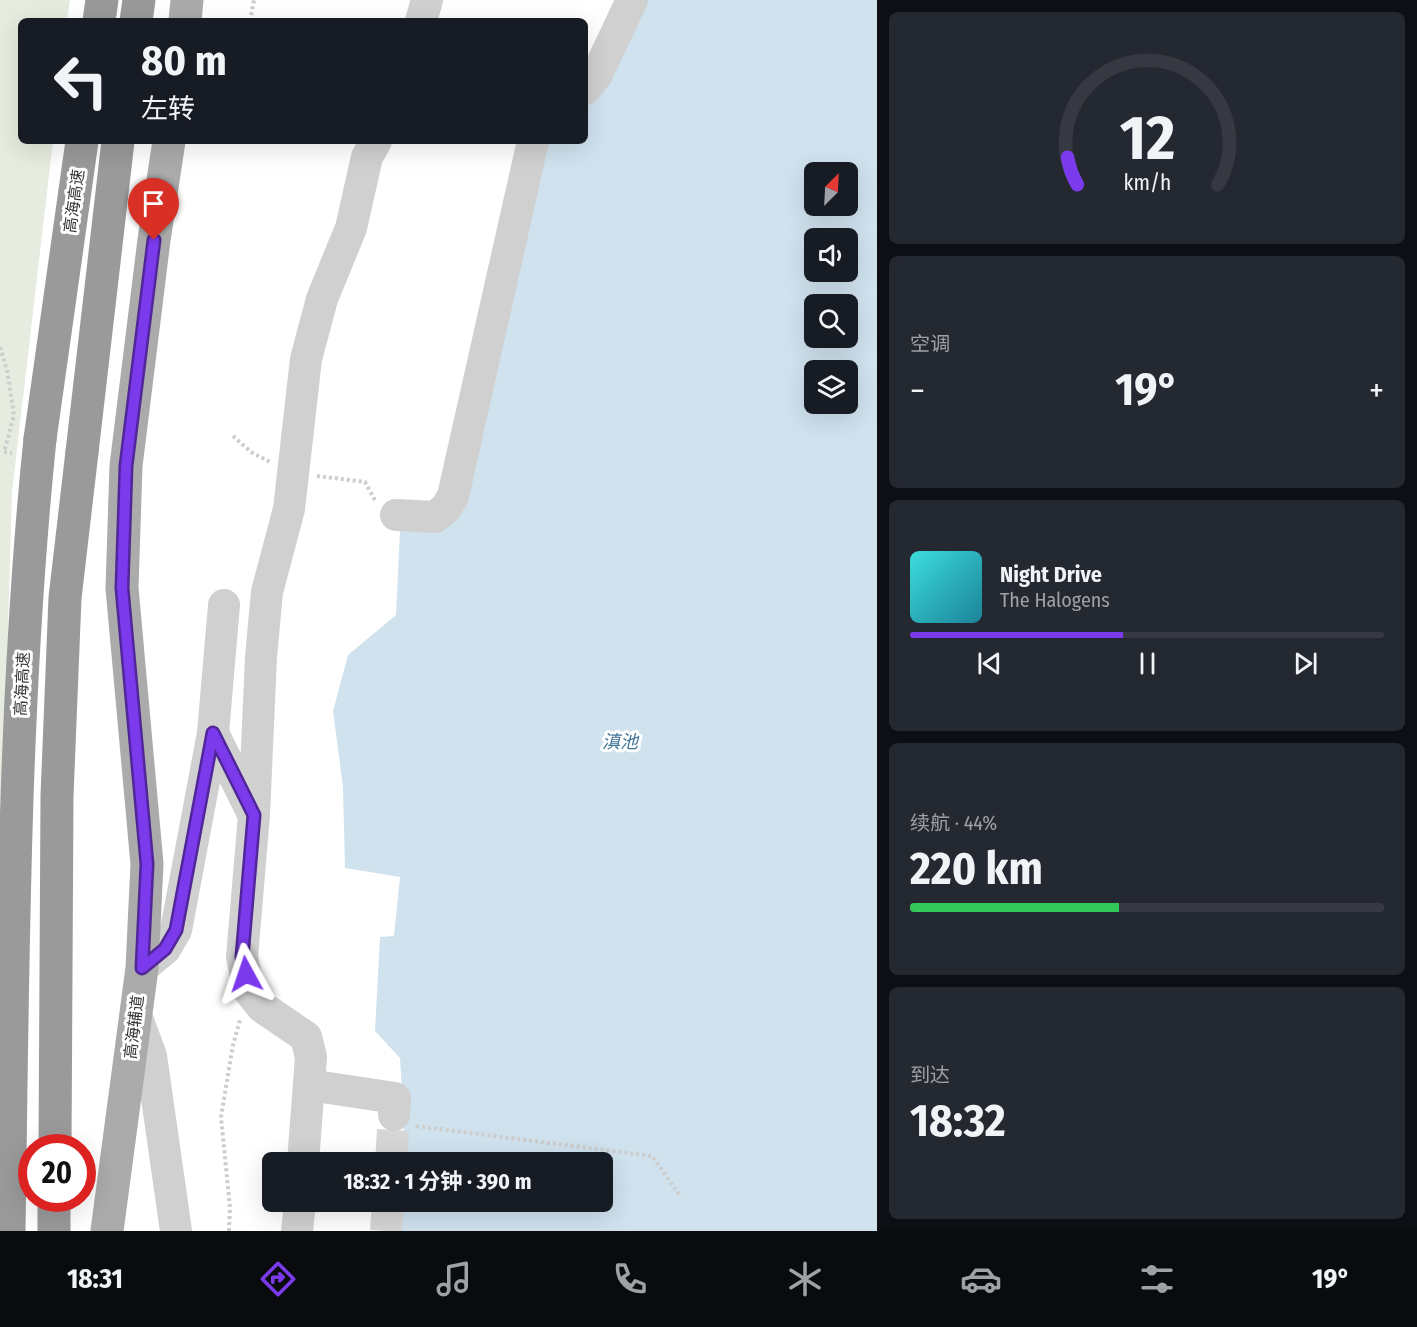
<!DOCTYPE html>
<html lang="zh">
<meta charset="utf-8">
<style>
body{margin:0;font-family:"Fira Sans Condensed","Noto Sans SC",sans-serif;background:#242831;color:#f1f3f6;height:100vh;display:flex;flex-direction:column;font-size:22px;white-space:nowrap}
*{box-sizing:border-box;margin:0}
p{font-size:20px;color:#9ea1a6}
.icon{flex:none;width:33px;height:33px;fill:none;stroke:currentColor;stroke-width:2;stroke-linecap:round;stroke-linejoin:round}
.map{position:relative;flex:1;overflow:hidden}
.sheet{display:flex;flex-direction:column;gap:12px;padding:12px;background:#0d0f14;width:540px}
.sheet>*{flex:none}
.hud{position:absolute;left:18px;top:18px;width:570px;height:126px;border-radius:9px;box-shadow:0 6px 24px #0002;background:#171b24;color:#f1f3f6;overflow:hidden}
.needle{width:39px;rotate:24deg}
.fabs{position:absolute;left:804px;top:162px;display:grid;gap:12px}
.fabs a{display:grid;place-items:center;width:54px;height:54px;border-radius:9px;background:#171b24;box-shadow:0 6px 24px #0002;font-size:30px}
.speed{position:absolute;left:18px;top:1134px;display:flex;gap:12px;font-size:30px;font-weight:700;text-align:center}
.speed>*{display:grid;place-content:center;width:78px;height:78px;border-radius:50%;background:#171b24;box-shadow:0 6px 24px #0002;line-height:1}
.speed .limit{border:9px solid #d22;background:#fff;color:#111}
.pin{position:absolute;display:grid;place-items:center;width:51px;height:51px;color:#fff;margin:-62px -26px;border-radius:50% 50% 50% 0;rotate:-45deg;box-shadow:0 0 6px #0007}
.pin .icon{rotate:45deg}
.me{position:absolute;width:66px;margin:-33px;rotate:355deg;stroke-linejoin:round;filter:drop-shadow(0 0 4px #0008)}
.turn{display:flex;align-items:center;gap:21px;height:126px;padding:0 24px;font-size:27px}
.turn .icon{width:78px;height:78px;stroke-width:2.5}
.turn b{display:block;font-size:42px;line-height:51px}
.big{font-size:45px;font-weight:700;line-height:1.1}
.sheet .widget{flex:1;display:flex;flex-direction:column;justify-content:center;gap:9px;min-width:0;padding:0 21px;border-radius:9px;background:#242831}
.sheet .dial{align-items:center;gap:0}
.dial svg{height:156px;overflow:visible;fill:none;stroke:#363941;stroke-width:7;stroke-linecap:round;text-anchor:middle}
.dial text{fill:#f1f3f6;stroke:none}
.song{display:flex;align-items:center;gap:18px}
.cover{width:72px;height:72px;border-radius:9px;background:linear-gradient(135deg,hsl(180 70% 55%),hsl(190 70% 35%))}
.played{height:6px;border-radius:3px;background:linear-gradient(90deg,#7c3aed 45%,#363941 45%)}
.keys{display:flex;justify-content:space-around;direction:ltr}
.heat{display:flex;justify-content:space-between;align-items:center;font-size:33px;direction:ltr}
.charge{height:9px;border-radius:4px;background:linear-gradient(90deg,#34c759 44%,#363941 0)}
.trip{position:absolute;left:262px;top:1152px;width:351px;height:60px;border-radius:9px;background:#171b24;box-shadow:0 6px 24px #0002;font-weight:700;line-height:60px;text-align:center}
.tab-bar{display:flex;height:96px;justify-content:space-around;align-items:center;background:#090b0e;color:#9ea1a6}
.tab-bar .icon{width:42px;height:42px}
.tab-bar .selected{color:#7c3aed}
.tab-bar b{font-size:27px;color:#f1f3f6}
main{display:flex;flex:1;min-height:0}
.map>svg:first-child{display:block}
.green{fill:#e6ecdf}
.water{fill:#cfe2ee;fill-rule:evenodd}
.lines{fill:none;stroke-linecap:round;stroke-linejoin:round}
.minor-tunnel{stroke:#d6d6d6;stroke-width:32;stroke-dasharray:32 16;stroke-linecap:butt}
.path{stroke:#cdcdcd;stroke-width:4;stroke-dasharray:3 3;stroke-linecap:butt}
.minor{stroke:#d0d0d0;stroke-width:32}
.major{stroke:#ababab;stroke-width:33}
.highway{stroke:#9a9a9a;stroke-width:33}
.highway-bridge{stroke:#9a9a9a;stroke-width:33}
.route-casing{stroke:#51269a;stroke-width:15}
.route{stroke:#7c3aed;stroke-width:10}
.labels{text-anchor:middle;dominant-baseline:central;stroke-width:6;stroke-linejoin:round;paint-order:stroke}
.street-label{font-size:16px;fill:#333;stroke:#fff}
.water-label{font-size:18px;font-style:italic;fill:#3f7597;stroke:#fff}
</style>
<main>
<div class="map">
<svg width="877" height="1231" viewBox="0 0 877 1231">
<rect width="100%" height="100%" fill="#fff"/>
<polygon class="green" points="0,0 70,0 67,21 21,21 21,141 53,141 12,492 0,904"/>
<path class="water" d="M646,0H877V1231H402V1202H603V1162H402L404,1122L400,1058L375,1031L380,937L394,936L400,877L345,868L343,787L333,711L348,655L396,615L400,531L434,532L547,144L549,141H585V106L591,103ZM814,172H848V206H814ZM814,238H848V272H814ZM814,304H848V338H814ZM814,370H848V404H814Z"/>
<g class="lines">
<g class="minor-tunnel">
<polyline points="391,1162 394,1115"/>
<polyline points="386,1231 388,1202"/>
</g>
<g class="path">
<polyline points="250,21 254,0"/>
<polyline points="0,347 7,370 14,415 4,452 12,453"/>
<polyline points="233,436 251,452 270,462"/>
<polyline points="317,476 365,482 376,502"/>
<polyline points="416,1126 652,1156 679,1194"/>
<polyline points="229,1231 230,1208 221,1117 233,1045 240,1020"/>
</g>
<g class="minor">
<polyline points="421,21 427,0"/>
<polyline points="585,89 596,76 632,0"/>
<polyline points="396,515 435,517 446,508 453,496 533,141"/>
<polyline points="213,733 252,812"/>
<polyline points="142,968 165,949 176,930 213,733 224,605"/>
<polyline points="136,1015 151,1056 176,1231"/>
<polyline points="309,1085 395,1098 394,1115"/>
<polyline points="303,1162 311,1057 306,1037 262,1007 249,991 242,957 254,815 261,657 267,592 289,509 306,359 322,299 351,228 367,157 376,141"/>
<polyline points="297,1231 300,1202"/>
</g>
<g class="major">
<polyline points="185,21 187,0"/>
<polyline points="107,1231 142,968 147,864 122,588 126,466 154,240 169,141"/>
</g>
<g class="highway">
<polyline points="99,21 102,0"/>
<polyline points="136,21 139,0"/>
<polyline points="40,439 82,141"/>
<polyline points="82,452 118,141"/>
<polyline points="54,1231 54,1198"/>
</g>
<g class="highway-bridge">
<polyline points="55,1148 57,796 65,598 82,452"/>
<path d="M9,1231C13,967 13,702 40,439"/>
</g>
</g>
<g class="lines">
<g class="route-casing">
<polyline id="route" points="154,240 126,466 122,588 147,864 142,968 165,949 176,930 213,733 254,815 242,957 246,974"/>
</g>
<use href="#route" class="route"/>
</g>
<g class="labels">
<g class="street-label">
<text transform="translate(74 201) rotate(-82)">高海高速</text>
<text transform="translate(22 684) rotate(-87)">高海高速</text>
<text transform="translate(134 1027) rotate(-83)">高海辅道</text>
</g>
<g class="water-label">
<text x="620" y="742">滇池</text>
</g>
</g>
</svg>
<div class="fabs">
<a><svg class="needle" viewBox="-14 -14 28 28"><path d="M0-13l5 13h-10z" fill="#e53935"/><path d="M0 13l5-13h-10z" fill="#9ea1a6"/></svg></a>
<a><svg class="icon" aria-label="sound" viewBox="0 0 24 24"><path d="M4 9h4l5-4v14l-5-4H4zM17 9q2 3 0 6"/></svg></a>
<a><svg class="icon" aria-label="search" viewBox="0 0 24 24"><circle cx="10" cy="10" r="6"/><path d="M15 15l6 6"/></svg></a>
<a><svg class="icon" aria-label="layers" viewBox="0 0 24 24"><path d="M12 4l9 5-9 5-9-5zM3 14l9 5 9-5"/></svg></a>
</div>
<div class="speed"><div class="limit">20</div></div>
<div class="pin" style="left:154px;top:240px;background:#d93025"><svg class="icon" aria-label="arrive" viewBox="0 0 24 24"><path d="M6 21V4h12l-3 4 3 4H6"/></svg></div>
<svg class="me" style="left:246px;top:974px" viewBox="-20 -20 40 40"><path d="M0-17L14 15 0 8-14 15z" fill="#7c3aed" stroke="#fff" stroke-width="4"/></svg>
<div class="trip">18:32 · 1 分钟 · 390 m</div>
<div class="hud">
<div class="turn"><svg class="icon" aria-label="left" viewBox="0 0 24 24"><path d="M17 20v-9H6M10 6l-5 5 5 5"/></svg><div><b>80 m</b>左转</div></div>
</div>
</div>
<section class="sheet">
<div class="widget dial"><svg viewBox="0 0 100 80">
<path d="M14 69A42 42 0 1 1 86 69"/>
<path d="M14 69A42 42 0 0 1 9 55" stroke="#7c3aed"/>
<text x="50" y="56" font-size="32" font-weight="700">12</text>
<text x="50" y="72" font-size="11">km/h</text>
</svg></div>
<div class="widget"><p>空调</p>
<div class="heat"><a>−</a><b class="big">19°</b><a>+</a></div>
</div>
<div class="widget">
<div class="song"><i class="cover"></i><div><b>Night Drive</b><p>The Halogens</p></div></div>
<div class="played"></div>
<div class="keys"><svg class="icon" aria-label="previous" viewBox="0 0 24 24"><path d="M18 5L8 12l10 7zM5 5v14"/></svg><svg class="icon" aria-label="pause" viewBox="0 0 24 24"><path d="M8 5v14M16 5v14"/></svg><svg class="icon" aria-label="next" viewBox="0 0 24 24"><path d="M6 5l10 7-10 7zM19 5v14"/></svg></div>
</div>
<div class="widget"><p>续航 · 44%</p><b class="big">220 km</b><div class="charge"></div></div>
<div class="widget"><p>到达</p><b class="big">18:32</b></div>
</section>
</main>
<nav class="tab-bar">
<b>18:31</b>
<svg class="icon selected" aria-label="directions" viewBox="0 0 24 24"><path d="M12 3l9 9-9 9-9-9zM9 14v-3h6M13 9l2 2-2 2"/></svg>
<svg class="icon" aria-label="music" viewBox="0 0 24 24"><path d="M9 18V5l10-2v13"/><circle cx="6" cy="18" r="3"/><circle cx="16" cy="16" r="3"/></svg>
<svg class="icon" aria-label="phone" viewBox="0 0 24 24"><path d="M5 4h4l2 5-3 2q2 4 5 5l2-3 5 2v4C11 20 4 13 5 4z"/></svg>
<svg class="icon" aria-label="climate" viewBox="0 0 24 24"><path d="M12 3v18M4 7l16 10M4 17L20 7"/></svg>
<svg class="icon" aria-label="car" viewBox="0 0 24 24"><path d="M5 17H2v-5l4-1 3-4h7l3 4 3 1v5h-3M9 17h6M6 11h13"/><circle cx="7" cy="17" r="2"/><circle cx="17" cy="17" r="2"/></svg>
<svg class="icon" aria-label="filters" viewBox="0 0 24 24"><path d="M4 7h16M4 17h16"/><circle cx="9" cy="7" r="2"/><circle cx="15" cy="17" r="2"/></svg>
<b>19°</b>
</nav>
